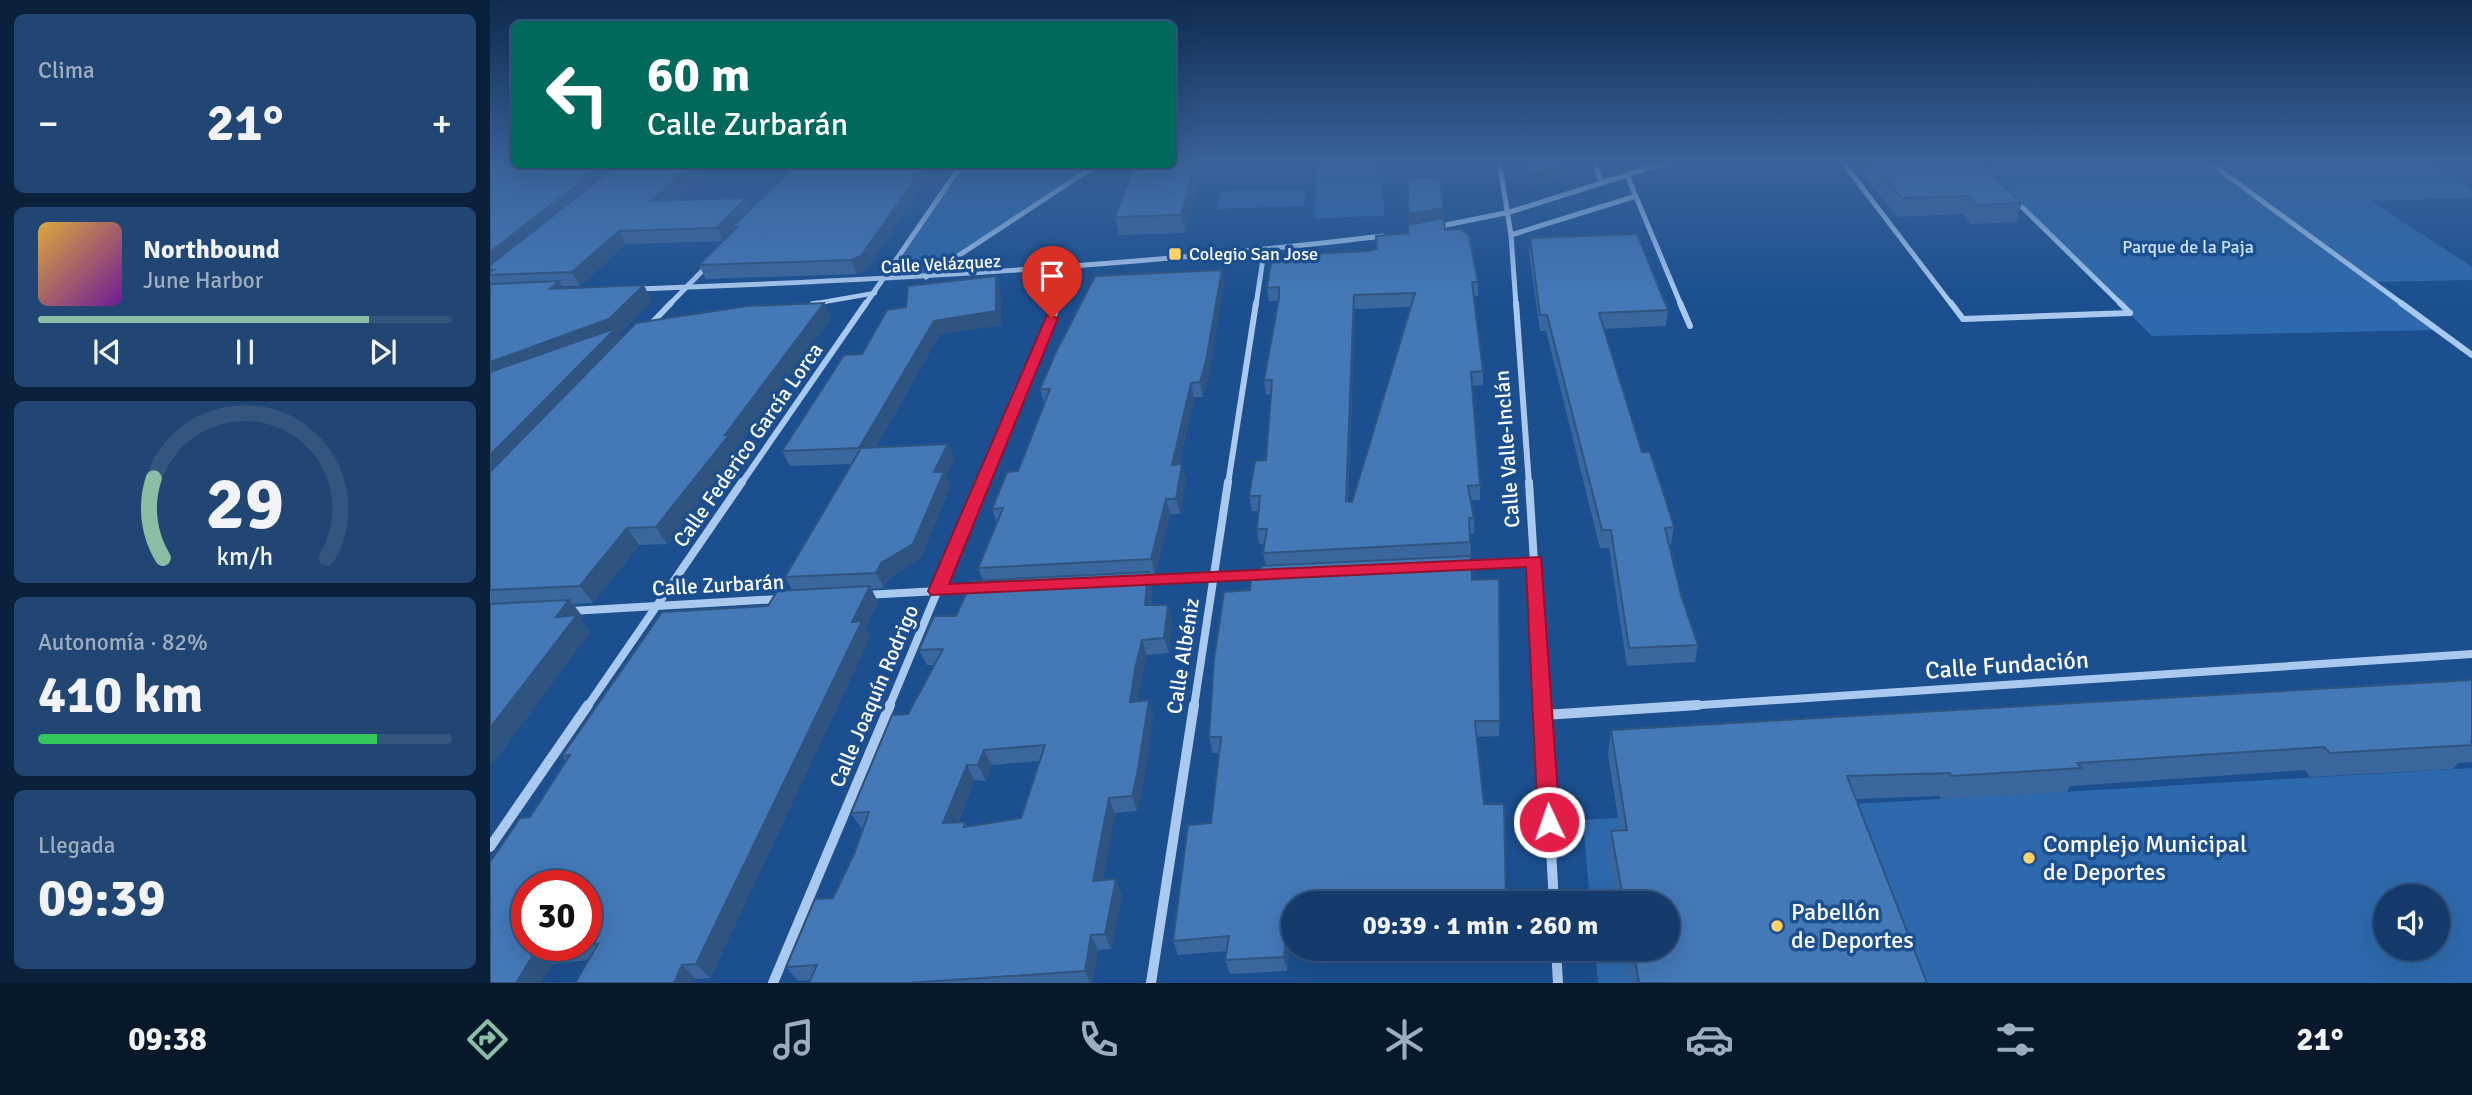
<!DOCTYPE html>
<html lang="es">
<meta charset="utf-8">
<style>
body{margin:0;font-family:Signika,sans-serif;background:#214673;color:#f1f3f6;height:100vh;display:flex;flex-direction:column;font-size:26px;white-space:nowrap}
*{box-sizing:border-box;margin:0}
p{font-size:23px;color:#9dadc1}
.icon{flex:none;width:38px;height:38px;fill:none;stroke:currentColor;stroke-width:2;stroke-linecap:round;stroke-linejoin:round}
.map{position:relative;flex:1;overflow:hidden}
.details{display:flex;flex-direction:column;gap:14px;padding:14px;background:#0b203b;width:490px}
.details>*{flex:none}
.hud{position:absolute;left:21px;top:21px;width:665px;height:147px;border-radius:10px;box-shadow:0 7px 28px #0002,0 0 0 2px #33557e;background:#00695c;color:#fff;overflow:hidden}
.tools{position:absolute;left:1883px;top:884px;display:grid;gap:14px}
.tools a{display:grid;place-items:center;width:77px;height:77px;border-radius:50%;background:#143b6b;box-shadow:0 7px 28px #0002,0 0 0 2px #33557e;font-size:35px}
.speed{position:absolute;left:21px;top:870px;display:flex;gap:14px;font-size:35px;font-weight:700;text-align:center}
.speed>*{display:grid;place-content:center;width:91px;height:91px;border-radius:50%;background:#143b6b;box-shadow:0 7px 28px #0002,0 0 0 2px #33557e;line-height:1}
.speed .limit{border:10px solid #d22;background:#fff;color:#111}
.pin{position:absolute;display:grid;place-items:center;width:60px;height:60px;color:#fff;margin:-72px -30px;border-radius:50% 50% 50% 0;rotate:-45deg;box-shadow:0 0 7px #0007}
.pin .icon{rotate:45deg}
.me{position:absolute;width:77px;margin:-38px;rotate:357deg;stroke-linejoin:round;filter:drop-shadow(0 0 5px #0008)}
.turn{display:flex;align-items:center;gap:24px;height:147px;padding:0 21px;font-size:32px}
.turn .icon{width:91px;height:91px;stroke-width:2.5}
.turn b{display:block;font-size:49px;line-height:60px}
.big{font-size:52px;font-weight:700;line-height:1.1}
.details .card{flex:1;display:flex;flex-direction:column;justify-content:center;gap:10px;min-width:0;padding:0 24px;border-radius:10px;background:#214673}
.details .dial{align-items:center;gap:0}
.dial svg{height:182px;overflow:visible;fill:none;stroke:#33557e;stroke-width:7;stroke-linecap:round;text-anchor:middle}
.dial text{fill:#f1f3f6;stroke:none}
.song{display:flex;align-items:center;gap:21px}
.cover{width:84px;height:84px;border-radius:10px;background:linear-gradient(135deg,hsl(40 70% 55%),hsl(280 70% 35%))}
.played{height:7px;border-radius:4px;background:linear-gradient(90deg,#8abfa5 80%,#33557e 80%)}
.keys{display:flex;justify-content:space-around;direction:ltr}
.heat{display:flex;justify-content:space-between;align-items:center;font-size:38px;direction:ltr}
.charge{height:10px;border-radius:5px;background:linear-gradient(90deg,#34c759 82%,#33557e 0)}
.trip{position:absolute;left:791px;top:891px;width:399px;height:70px;border-radius:35px;background:#143b6b;box-shadow:0 7px 28px #0002,0 0 0 2px #33557e;font-weight:700;line-height:70px;text-align:center}
.dock{display:flex;height:112px;justify-content:space-around;align-items:center;background:#08182b;color:#9dadc1}
.dock .icon{width:49px;height:49px}
.dock .selected{color:#8abfa5}
.dock b{font-size:32px;color:#f1f3f6}
main{display:flex;flex:1;min-height:0}
.map>svg:first-child{display:block}
.green{fill:#2e69ad;fill-rule:evenodd}
.lines{fill:none;stroke-linecap:round;stroke-linejoin:round}
.pedestrian-far1{stroke:#a9c9ee;stroke-width:4.5}
.pedestrian{stroke:#a9c9ee;stroke-width:5}
.minor-far3{stroke:#a9c9ee;stroke-width:5}
.minor-far2{stroke:#a9c9ee;stroke-width:6}
.minor-far1{stroke:#a9c9ee;stroke-width:8}
.minor{stroke:#a9c9ee;stroke-width:10}
.wall{fill:#3a679d;fill-rule:evenodd}
.shaded-wall{fill:#305480}
.building{fill:#4478b7;stroke:#305480;stroke-width:2;fill-rule:evenodd}
.route{fill:#e11d48;stroke:#92132f;stroke-width:2}
.poi-dot{fill:#ffd166;stroke:#1b4f8f;stroke-width:2.5}
.labels{text-anchor:middle;dominant-baseline:central;stroke-width:7;stroke-linejoin:round;paint-order:stroke}
.far-park-label{font-size:18px;fill:#cfe3fa;stroke:#1b4f8f}
.far-poi-label{font-size:18px;fill:#fff;stroke:#1b4f8f;text-anchor:start}
.far-street-label{font-size:18px;fill:#fff;stroke:#1b4f8f}
.street-label{font-size:21px;fill:#fff;stroke:#1b4f8f}
.near-street-label{font-size:24px;fill:#fff;stroke:#1b4f8f}
.near-poi-label{font-size:24px;fill:#fff;stroke:#1b4f8f;text-anchor:start}
</style>
<main>
<section class="details">
<div class="card"><p>Clima</p>
<div class="heat"><a>−</a><b class="big">21°</b><a>+</a></div>
</div>
<div class="card">
<div class="song"><i class="cover"></i><div><b>Northbound</b><p>June Harbor</p></div></div>
<div class="played"></div>
<div class="keys"><svg class="icon" aria-label="previous" viewBox="0 0 24 24"><path d="M18 5L8 12l10 7zM5 5v14"/></svg><svg class="icon" aria-label="pause" viewBox="0 0 24 24"><path d="M8 5v14M16 5v14"/></svg><svg class="icon" aria-label="next" viewBox="0 0 24 24"><path d="M6 5l10 7-10 7zM19 5v14"/></svg></div>
</div>
<div class="card dial"><svg viewBox="0 0 100 80">
<path d="M14 69A42 42 0 1 1 86 69"/>
<path d="M14 69A42 42 0 0 1 10 34" stroke="#8abfa5"/>
<text x="50" y="56" font-size="32" font-weight="700">29</text>
<text x="50" y="72" font-size="11">km/h</text>
</svg></div>
<div class="card"><p>Autonomía · 82%</p><b class="big">410 km</b><div class="charge"></div></div>
<div class="card"><p>Llegada</p><b class="big">09:39</b></div>
</section>
<div class="map">
<svg width="1982" height="983" viewBox="0 0 1982 983">
<rect width="100%" height="100%" fill="#1b4f8f"/>
<g class="green">
<polygon points="828,160 892,160 894,216 824,218"/>
<polygon points="1485,160 1933,160 1982,189 1982,198 1881,201 1982,267 1982,280 1884,282 1949,330 1662,336"/>
<polygon points="472,165 608,165 433,279 394,281"/>
<polygon points="816,189 814,206 726,209 731,191"/>
<path d="M1982,768V983H1108L1105,949L1178,948V903H1100L1093,820ZM1895,896H1948V948H1895Z"/>
</g>
<g class="lines">
<polyline class="pedestrian-far1" points="322,304 385,293"/>
<polyline class="pedestrian" points="322,304 327,303"/>
<g class="minor-far3">
<polyline points="1009,160 1021,235 1026,305"/>
<polyline points="1103,160 1112,183"/>
<polyline points="1351,160 1462,305"/>
<polyline points="1716,160 1914,305"/>
<polyline points="1137,175 1191,305"/>
<polyline points="1526,201 1632,305"/>
<polyline points="946,227 1020,212 1184,160"/>
<polyline points="1021,235 1146,196"/>
<polyline points="436,277 608,164"/>
<path d="M148,289C397,280 645,266 893,236"/>
<polyline points="179,305 219,264"/>
<polyline points="375,305 472,164"/>
<polyline points="568,305 583,269"/>
<polyline points="766,305 774,252"/>
</g>
<g class="minor-far2">
<polyline points="1026,303 1039,484"/>
<polyline points="1190,303 1200,326"/>
<polyline points="1461,303 1473,319 1640,313"/>
<polyline points="1630,303 1640,313"/>
<polyline points="1911,303 1982,355"/>
<polyline points="159,326 181,303"/>
<polyline points="251,484 376,303"/>
<polyline points="493,484 569,303"/>
<polyline points="738,484 766,303"/>
</g>
<g class="minor-far1">
<polyline points="1039,482 1053,707"/>
<polyline points="972,564 1045,561"/>
<polyline points="651,579 779,573"/>
<polyline points="375,595 485,589"/>
<polyline points="81,611 289,599"/>
<polyline points="97,707 252,482"/>
<polyline points="399,707 493,482"/>
<polyline points="704,707 738,482"/>
<polyline points="1181,707 1982,654"/>
</g>
<g class="minor">
<polyline points="1053,705 1064,903"/>
<polyline points="1054,715 1208,705"/>
<polyline points="0,847 98,705"/>
<polyline points="1066,948 1068,983"/>
<polyline points="283,983 400,705"/>
<polyline points="661,983 704,705"/>
</g>
</g>
<g class="wall">
<polygon points="0,160 24,164 224,164 182,200 261,209 308,164 377,269 367,274 216,279 209,265 243,231 243,230 233,241 136,244 90,286 71,286 73,288 162,301 129,334 132,338 334,303 341,318 246,448 248,451 177,544 149,545 103,603 83,604 93,617 90,620 100,632 0,767 0,284 2,284 0,281"/>
<polygon points="682,160 714,160 695,233 629,235 625,217"/>
<polygon points="1361,160 1487,160 1532,203 1526,222 1481,224 1472,214 1408,217"/>
<path d="M953,218L955,230L988,282V296H983L993,371V385L982,386L990,485V500H981L984,518V533L980,534L982,580L1010,721L1009,736L987,737L803,903V948H813L799,949L797,971L740,974L735,960L737,951L688,955L683,941L721,823L729,753H723L719,737L760,590L769,580L776,566L773,553L775,544H769L767,529L769,511H762L759,496L776,460L781,394L776,395L774,380L788,301H779L777,288L878,251L887,249L918,233L919,225ZM921,307L862,502L858,501L865,309Z"/>
<polygon points="1040,238 1178,310 1176,326 1114,329 1152,452 1184,527 1181,545 1179,545 1191,595 1208,645 1205,662 1137,666 1119,548 1110,548 1056,331 1050,331 1039,253"/>
<path d="M734,283L719,376L713,397H704L689,464L696,479L690,514H680L665,574H658L662,587L661,605H678L682,620L679,653L657,655L650,685L647,701L663,716L652,790L647,811L625,813L612,881L632,894L621,949L608,950L602,983H319L320,980L308,981L296,967L343,898L364,854L373,828H371L361,813L418,714L444,665H437L429,650L466,616L493,580L488,568L507,523L502,509L528,471L554,403L550,389ZM550,761L531,818L477,826L475,822L468,823L484,780L496,781L502,765Z"/>
<polygon points="510,289 511,325 450,334 385,448 464,459 456,475 460,487 430,559 399,578 394,588 381,589 388,602 375,627 380,637 220,978 206,979 98,960 63,964 0,983 40,817 76,762 72,756 278,606 302,590 295,577 362,464 300,466 292,451 372,354 416,307"/>
<polygon points="1982,680 1982,762 1968,763 1963,769 1820,777 1815,770 1580,786 1577,792 1451,799 1449,796 1366,799 1437,983 1141,983 1135,948 1178,948 1178,903 1127,903 1118,855 1121,831 1130,831 1118,754 1121,730"/>
<polygon points="960,948 961,958 904,963 903,949"/>
</g>
<g class="shaded-wall">
<polygon points="706,160 714,160 695,233 691,215"/>
<polygon points="1088,162 1087,174 1038,188 1039,176"/>
<polygon points="114,164 136,164 0,270 0,252"/>
<polygon points="204,164 224,164 167,214 160,201"/>
<polygon points="435,164 447,164 377,269 367,274 361,260"/>
<polygon points="256,198 262,210 242,227 243,230 233,241 227,228"/>
<polygon points="953,208 953,220 919,227 918,214"/>
<polygon points="129,231 136,244 90,286 82,272"/>
<polygon points="732,270 734,283 719,376 713,397 710,382"/>
<polygon points="506,276 510,289 511,325 450,334 376,463 369,448 444,321"/>
<polygon points="69,281 78,297 60,289"/>
<polygon points="154,285 162,301 129,334 135,343 0,485 0,362"/>
<polygon points="864,295 865,309 857,516 856,501"/>
<polygon points="334,303 341,318 246,448 248,451 177,544 166,527"/>
<polygon points="701,383 704,397 685,480 682,465"/>
<polygon points="458,444 464,459 456,475 460,487 430,559 399,578 394,588 386,573 444,472"/>
<polygon points="692,464 696,479 690,514 686,499"/>
<polygon points="676,499 680,514 665,574 661,559"/>
<polygon points="137,528 149,545 103,603 90,586"/>
<polygon points="658,572 662,587 659,621 655,605"/>
<polygon points="380,586 388,602 375,627 380,637 220,978 206,964 362,622"/>
<polygon points="79,600 93,617 90,620 100,632 0,767 0,728 66,617"/>
<polygon points="678,605 682,620 679,653 674,638"/>
<polygon points="652,640 657,655 650,685 645,718 640,702 645,669"/>
<polygon points="659,700 663,716 652,790 647,811 642,796"/>
<polygon points="494,750 502,765 496,781 488,765"/>
<polygon points="477,765 484,780 461,839 453,823"/>
<polygon points="619,798 625,813 610,896 603,881"/>
<polygon points="626,879 632,894 621,949 615,934"/>
<polygon points="601,935 608,950 602,983 600,983 595,971"/>
<polygon points="796,935 799,949 797,971 794,957"/>
<polygon points="47,949 63,964 51,983 26,983"/>
<polygon points="192,965 206,979 205,983 184,983"/>
</g>
<g class="building">
<polygon points="0,160 24,160 24,164 114,164 0,252"/>
<polygon points="682,160 706,160 691,215 625,217 645,164 682,164"/>
<polygon points="1040,160 1088,160 1088,162 1039,176"/>
<polygon points="1380,160 1487,160 1532,203 1487,205 1478,196 1412,198"/>
<polygon points="129,164 204,164 160,201 256,198 227,228 129,231 82,272 0,275 0,272 3,270 0,270 0,265"/>
<polygon points="308,164 435,164 371,256 361,260 209,265 247,227 242,227"/>
<polygon points="918,177 950,177 953,208 918,214"/>
<path d="M954,218L955,230L972,229L979,236L988,282H982L993,371L981,372L990,485L978,486L984,518H979L980,542L773,553L777,529H767L770,496H759L765,461L776,460L782,380H774L789,298V287L777,288L782,256L878,251L887,249L886,236L918,233V225ZM925,293L862,502L856,501L864,295Z"/>
<polygon points="1147,234 1178,310 1109,313 1152,452 1160,452 1176,501 1184,527 1175,528 1191,595 1208,645 1139,648 1121,530 1112,530 1057,315 1050,315 1040,238"/>
<polygon points="732,270 716,361 710,382 701,383 682,465 692,464 686,499 676,499 661,559 488,568 513,508 502,509 517,472 528,471 560,389 550,389 565,354 605,276"/>
<polygon points="506,276 506,311 444,321 369,448 292,451 354,355 372,354 397,310 416,307 418,286"/>
<polygon points="69,281 60,289 154,285 119,319 0,362 0,284"/>
<polygon points="334,303 235,435 239,435 166,527 137,528 90,586 0,590 0,472 146,323 257,306"/>
<polygon points="126,328 0,455 0,372"/>
<polygon points="458,444 444,472 454,472 423,544 391,563 386,573 295,577 371,448"/>
<polygon points="981,556 982,580 1009,579 1010,721 985,721 994,804 1014,804 1016,903 803,903 803,934 796,935 794,957 735,960 739,936 683,941 698,825 721,823 731,737 719,737 724,659 734,592 760,590 761,580 769,580 771,566"/>
<path d="M658,572L655,605H678L674,638L652,640L645,669L640,702L659,700L647,775L642,796L619,798L603,881L626,879L615,934L601,935L595,971L418,983H319L327,965L296,967L325,899L343,898L364,854L379,812L361,813L402,715L418,714L453,649L429,650L444,616H466L482,581ZM555,745L531,818L474,827L475,822L453,823L477,765H488L494,750Z"/>
<polygon points="380,586 362,622 372,621 206,964 192,965 184,983 85,983 108,944 96,945 96,886 37,886 37,945 93,945 47,949 26,983 0,983 0,862 30,818 40,817 80,755 72,756 172,612 278,606 287,591"/>
<polygon points="79,600 66,617 87,615 0,728 0,604"/>
<polygon points="1982,680 1982,741 1981,741 1982,745 1840,753 1834,747 1587,763 1591,768 1461,776 1460,773 1357,776 1437,983 1149,983 1143,948 1178,948 1178,903 1134,903 1121,831 1137,830 1121,730"/>
</g>
<linearGradient id="sky" x2="0" y2="1"><stop stop-color="#0f2b4f"/><stop offset="0.54" stop-color="#39639b"/><stop offset="1" stop-color="#39639b" stop-opacity="0"/></linearGradient>
<rect width="1982" height="298" fill="url(#sky)"/>
<polygon class="route" points="557,315 568,318 459,584 1051,557 1070,822 1067,829 1059,832 1052,829 1048,822 1036,567 441,595 438,591"/>
<g class="poi-dot">
<rect x="678" y="247" width="14" height="14" rx="3.5"/>
<circle cx="1539" cy="858" r="7"/>
<circle cx="1287" cy="926" r="7"/>
</g>
<g class="labels">
<g class="far-park-label">
<text x="1698" y="247">Parque de la Paja</text>
</g>
<g class="far-poi-label">
<text x="699" y="254">Colegio San Jose</text>
</g>
<g class="far-street-label">
<text transform="translate(451 264) rotate(-3)">Calle Velázquez</text>
</g>
<g class="street-label">
<text transform="translate(258 445) rotate(-55)">Calle Federico García Lorca</text>
<text transform="translate(1017 449) rotate(-94)">Calle Valle-Inclán</text>
<text transform="translate(228 585) rotate(-3)">Calle Zurbarán</text>
<text transform="translate(693 656) rotate(-81)">Calle Albéniz</text>
<text transform="translate(384 696) rotate(-67)">Calle Joaquín Rodrigo</text>
</g>
<g class="near-street-label">
<text transform="translate(1517 665) rotate(-4)">Calle Fundación</text>
</g>
<g class="near-poi-label">
<text x="1553" y="844">Complejo Municipal<tspan x="1553" dy="28">de Deportes</tspan></text>
<text x="1301" y="912">Pabellón<tspan x="1301" dy="28">de Deportes</tspan></text>
</g>
</g>
</svg>
<div class="tools">
<a><svg class="icon" aria-label="sound" viewBox="0 0 24 24"><path d="M4 9h4l5-4v14l-5-4H4zM17 9q2 3 0 6"/></svg></a>
</div>
<div class="speed"><div class="limit">30</div></div>
<div class="pin" style="left:562px;top:318px;background:#d93025"><svg class="icon" aria-label="arrive" viewBox="0 0 24 24"><path d="M6 21V4h12l-3 4 3 4H6"/></svg></div>
<svg class="me" style="left:1059px;top:822px" viewBox="-20 -20 40 40"><circle r="17" fill="#e11d48" stroke="#fff" stroke-width="3"/><path d="M0-11L8 9 0 5-8 9z" fill="#fff"/></svg>
<div class="trip">09:39 · 1 min · 260 m</div>
<div class="hud">
<div class="turn"><svg class="icon" aria-label="left" viewBox="0 0 24 24"><path d="M17 20v-9H6M10 6l-5 5 5 5"/></svg><div><b>60 m</b>Calle Zurbarán</div></div>
</div>
</div>
</main>
<nav class="dock">
<b>09:38</b>
<svg class="icon selected" aria-label="directions" viewBox="0 0 24 24"><path d="M12 3l9 9-9 9-9-9zM9 14v-3h6M13 9l2 2-2 2"/></svg>
<svg class="icon" aria-label="music" viewBox="0 0 24 24"><path d="M9 18V5l10-2v13"/><circle cx="6" cy="18" r="3"/><circle cx="16" cy="16" r="3"/></svg>
<svg class="icon" aria-label="phone" viewBox="0 0 24 24"><path d="M5 4h4l2 5-3 2q2 4 5 5l2-3 5 2v4C11 20 4 13 5 4z"/></svg>
<svg class="icon" aria-label="climate" viewBox="0 0 24 24"><path d="M12 3v18M4 7l16 10M4 17L20 7"/></svg>
<svg class="icon" aria-label="car" viewBox="0 0 24 24"><path d="M5 17H2v-5l4-1 3-4h7l3 4 3 1v5h-3M9 17h6M6 11h13"/><circle cx="7" cy="17" r="2"/><circle cx="17" cy="17" r="2"/></svg>
<svg class="icon" aria-label="filters" viewBox="0 0 24 24"><path d="M4 7h16M4 17h16"/><circle cx="9" cy="7" r="2"/><circle cx="15" cy="17" r="2"/></svg>
<b>21°</b>
</nav>
